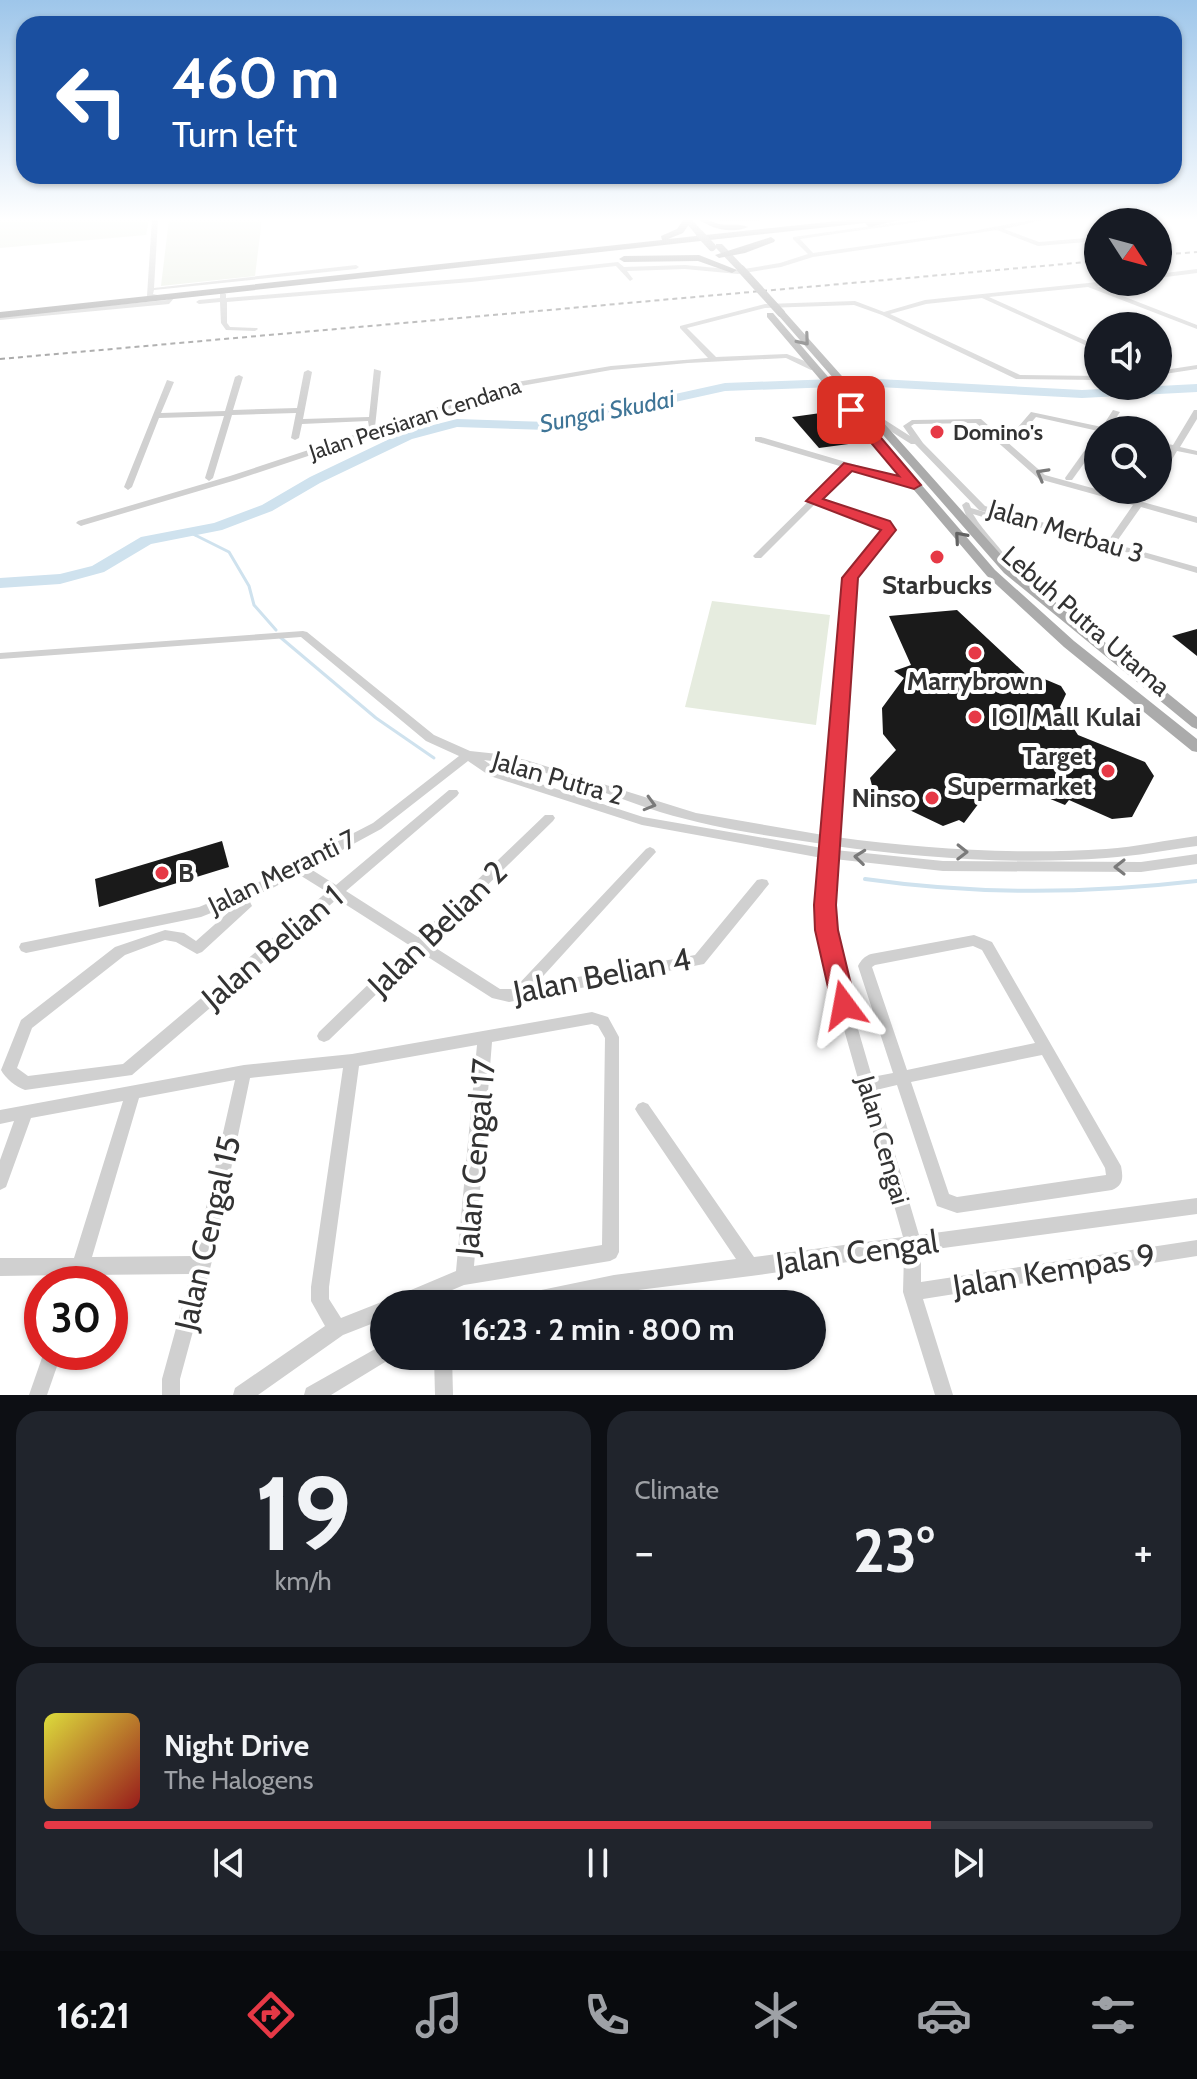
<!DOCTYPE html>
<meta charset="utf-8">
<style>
body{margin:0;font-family:Cabin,sans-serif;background:#20242c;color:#f1f3f6;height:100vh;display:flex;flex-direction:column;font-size:30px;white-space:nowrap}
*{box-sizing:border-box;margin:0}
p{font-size:26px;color:#9ea1a6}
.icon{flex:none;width:44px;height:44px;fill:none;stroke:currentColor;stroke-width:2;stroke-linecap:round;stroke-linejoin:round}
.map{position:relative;height:1395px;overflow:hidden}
.drawer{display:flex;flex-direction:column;gap:16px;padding:16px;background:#0d0f14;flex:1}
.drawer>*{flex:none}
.top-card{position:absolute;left:16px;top:16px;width:1166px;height:168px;border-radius:24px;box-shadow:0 2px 6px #0004;background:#1a4fa0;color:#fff;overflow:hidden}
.needle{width:52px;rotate:126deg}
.fabs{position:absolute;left:1084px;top:208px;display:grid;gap:16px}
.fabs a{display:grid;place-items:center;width:88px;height:88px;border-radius:50%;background:#171b24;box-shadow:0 2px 6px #0004;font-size:40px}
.speed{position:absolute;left:24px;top:1266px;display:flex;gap:16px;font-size:40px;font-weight:700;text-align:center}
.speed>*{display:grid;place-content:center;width:104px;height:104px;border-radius:50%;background:#171b24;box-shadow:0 2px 6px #0004;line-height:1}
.speed .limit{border:12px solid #d22;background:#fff;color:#111}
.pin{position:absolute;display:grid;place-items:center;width:68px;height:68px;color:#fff;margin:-34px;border-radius:16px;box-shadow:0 4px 12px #0006}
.me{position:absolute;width:88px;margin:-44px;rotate:347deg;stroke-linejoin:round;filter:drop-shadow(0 0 6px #0008)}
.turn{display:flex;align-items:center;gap:28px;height:168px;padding:0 24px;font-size:36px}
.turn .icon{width:104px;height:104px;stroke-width:2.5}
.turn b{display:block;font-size:56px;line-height:68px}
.big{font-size:60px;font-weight:800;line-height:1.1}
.drawer .tile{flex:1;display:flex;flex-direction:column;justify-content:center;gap:12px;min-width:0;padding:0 28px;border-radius:24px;background:#20242c}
.drawer .dial{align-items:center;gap:0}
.dial b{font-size:104px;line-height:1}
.song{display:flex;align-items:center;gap:24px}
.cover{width:96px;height:96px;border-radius:12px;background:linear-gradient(135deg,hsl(60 70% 55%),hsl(0 70% 35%))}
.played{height:8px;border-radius:4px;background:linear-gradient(90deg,#e63946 80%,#363941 80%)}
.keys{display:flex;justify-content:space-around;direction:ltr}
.heat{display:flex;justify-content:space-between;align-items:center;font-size:44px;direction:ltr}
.drawer .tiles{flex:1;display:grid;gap:16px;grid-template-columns:1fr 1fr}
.tile:last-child{grid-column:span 2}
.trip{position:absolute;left:370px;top:1290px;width:456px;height:80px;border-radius:40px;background:#171b24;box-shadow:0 2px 6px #0004;font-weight:800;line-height:80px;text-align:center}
.dock{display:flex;height:128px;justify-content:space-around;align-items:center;background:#090b0e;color:#9ea1a6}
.dock .icon{width:56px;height:56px}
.dock .current{color:#e63946}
.dock b{font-size:36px;color:#f1f3f6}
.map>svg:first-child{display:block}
.green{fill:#e6ecdf}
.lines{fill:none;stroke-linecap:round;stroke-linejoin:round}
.stream-far2{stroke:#cfe2ee;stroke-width:2}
.stream-far1{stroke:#cfe2ee;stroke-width:3}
.stream{stroke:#cfe2ee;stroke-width:4}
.river{fill:#cfe2ee;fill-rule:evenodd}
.building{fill:#1a1a1a}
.minor{fill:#d0d0d0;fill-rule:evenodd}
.major{fill:#ababab;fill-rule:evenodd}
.highway{fill:#9a9a9a;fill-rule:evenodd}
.rail{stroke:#888;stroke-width:2;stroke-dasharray:5 4;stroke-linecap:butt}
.major-bridge{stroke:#ababab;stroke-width:8}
.oneway{stroke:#636363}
.oneway2{stroke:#7a7a7a}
.route{fill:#e63946;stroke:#96252e;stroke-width:2}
.poi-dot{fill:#e63946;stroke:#fff;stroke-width:3}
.labels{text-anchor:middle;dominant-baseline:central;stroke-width:8;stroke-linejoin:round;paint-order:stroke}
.far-street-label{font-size:22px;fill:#333;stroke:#fff}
.far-poi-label{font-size:22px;font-weight:bold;fill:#333;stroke:#fff;text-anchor:start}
.far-water-label{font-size:24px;font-style:italic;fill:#3f7597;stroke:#fff}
.street-label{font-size:26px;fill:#333;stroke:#fff}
.poi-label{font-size:26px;font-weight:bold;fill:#333;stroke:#fff}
.near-street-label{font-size:32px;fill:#333;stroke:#fff}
</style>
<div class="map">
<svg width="1197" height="1395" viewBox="0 0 1197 1395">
<rect width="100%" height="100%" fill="#fff"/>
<g class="green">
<polygon points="0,219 149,219 146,235 0,248"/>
<polygon points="169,219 262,219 255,276 161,286"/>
<polygon points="712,601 830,615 816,725 685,707"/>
</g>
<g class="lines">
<polyline class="stream-far2" points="193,534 196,536"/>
<g class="stream-far1">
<polyline points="193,534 229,552 249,586 254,605 276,630"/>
<polyline points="280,637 376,718 434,758"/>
</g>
<path class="stream" d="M865,879C976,895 1086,894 1197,881"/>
<polygon class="river" points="860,378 1082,390 1197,384 1197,392 1082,398 860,386 725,391 548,430 457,427 412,439 320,483 272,511 222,530 151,544 104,572 60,584 0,588 0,578 60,574 92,566 141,537 214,523 262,505 310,477 402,433 457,419 548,422 725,383"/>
</g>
<g class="building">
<polygon points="828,412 856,443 819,448 792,417"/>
<polygon points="957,610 1031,679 1042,678 1061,686 1066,694 1060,707 1078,735 1145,762 1154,776 1132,817 1112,819 1069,800 1065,805 1043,796 1004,798 1001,791 988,791 964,823 959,820 943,826 874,793 870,778 896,750 883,734 882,708 904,678 894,671 911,665 889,616"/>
<polygon points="1197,629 1197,656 1172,636"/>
<polygon points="222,841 229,867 99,907 95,879"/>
</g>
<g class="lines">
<g class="minor">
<path d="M152,219H158L154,288L356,265L359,267L356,269L154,290L153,294L167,297C163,300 151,299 147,296Z"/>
<polygon points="716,219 762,219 759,221 719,221"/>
<polygon points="922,219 938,219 800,239 813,253 973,231 1035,219 1047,219 1004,229 1039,242 1098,237 1098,241 1038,246 997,230 813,257 781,267 738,274 685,269 627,271 633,279 630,281 616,266 471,282 227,302 227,323 230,327 257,328 258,329 255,331 226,330 221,323 220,302 199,304 196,302 199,300 220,298 220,294 223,292 226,294 226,298 471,278 618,262 624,267 685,265 738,270 780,263 808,254 793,239 793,237"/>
<polygon points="1117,219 1124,219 1128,222 1121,222"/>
<polygon points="1197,269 1197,273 1158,278 1158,274"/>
<polygon points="1098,282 1120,282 1097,286 1197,325 1197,329 1088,287 989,297 1098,346 1098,351 982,298 926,304 890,314 1020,375 1098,376 1098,380 1016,379 882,315 854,305 765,308 687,328 716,357 787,354 817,366 817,370 811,370 786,358 688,363 611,370 515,387 236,480 84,525 81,526 76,523 78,521 230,476 511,383 611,366 708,358 680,328 680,326 765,304 855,301 884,312 925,300"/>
<polygon points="170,296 175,297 169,304 0,320 0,316 167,300"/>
<polygon points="1197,365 1197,369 1158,375 1158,371"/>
<polygon points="374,369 381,371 375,427 369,427 368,421 302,424 299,438 295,440 291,438 296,413 232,415 213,478 209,481 205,478 224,416 159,418 132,487 128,490 124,487 167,380 174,382 161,413 225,411 235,377 239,375 243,377 233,410 297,408 304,372 308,370 312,372 303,419 369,417"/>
<polygon points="1113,410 1120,412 1108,430 1098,431 1036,417 1015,441 1012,441 1008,439 1031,412 1102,427"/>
<polygon points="1194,410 1197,410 1197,419 1180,447 1197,451 1197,455 1177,451 1161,478 1158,479 1158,469 1170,449 1158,446 1158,442 1173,445"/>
<path d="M868,413H874L910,436L903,426L912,420L981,419L1045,475L1197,517V523L1141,507L1115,544L1197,567V573L1112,548L1109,552H1103L1101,550L1104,546L979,510L915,444H911L868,417ZM976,423L1039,479L1133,505L1108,541L985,506L923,443L911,426L914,424Z"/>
<polygon points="1095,436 1098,436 1098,444 1072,480 1066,480 1065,478"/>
<path d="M755,437H761L917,483L918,485L914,488L851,469L819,500L887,522L894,530L855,578L836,837C922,849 1019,855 1106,849C1136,847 1167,840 1197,836V846C1167,850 1136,856 1106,858C1019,865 921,858 835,846V850L943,861L1141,862L1197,854V864L1141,872L943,871L834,859V930L851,1005L872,1077L893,1073L858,966C861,960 865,956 871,954L974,935L992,942L1121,1166C1123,1177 1124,1185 1112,1190L957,1213L937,1206L897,1085L876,1090L919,1235L1197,1198V1214L921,1251V1282L1197,1240V1256L923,1299L953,1395H935L903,1292L904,1254L751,1276L614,1293L560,1304H508L511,1298L517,1295L614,1275L736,1259L638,1114L635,1109L638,1104L643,1102L648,1104L754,1257L903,1237L837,1005L820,930L822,858L642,825L490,776L468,761L381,829L309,868L336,885L449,790H457L459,793L457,796L346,891L418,937L545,815H553L555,818L553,821L428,943L500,989H514L646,849L650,847L654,849L656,852L535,985L695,955L757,880L762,879L767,880L769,884L704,964L509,1002L492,998L420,952L329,1040L324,1042L319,1040L317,1036L319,1032L409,945L337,899L132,1075L25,1090C16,1087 5,1078 1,1070L21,1020L115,947L165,930L184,933L196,941L240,902L245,901L250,902L252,906L202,952L197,954L176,942L165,940L125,955L32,1028L17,1068L28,1076L123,1064L327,892L298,874L271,889L201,917L26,953L21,951L19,947L21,943L199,907L261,881L373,823L459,756L426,741L301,637L0,659V653L303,631L307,632L434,735L470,751L498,754L526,760L696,813L823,835L845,578L884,530L881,526L815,504L761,558H755L753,556L755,554L843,467L755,441ZM484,760C545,767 602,793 660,812C713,828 768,836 823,844L822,848L643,817L498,770ZM973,946L982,950L1035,1043L907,1070L872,967L875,965ZM1042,1055L1105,1168L1106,1175L957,1197L949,1194L911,1082Z"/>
<polygon points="1146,490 1154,490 1150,499 1144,499 1143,497"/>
<path d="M966,502L969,503L971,508L992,514L994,516L989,519L973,514C985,535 1004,548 1013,570L1011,572H1005L996,554L969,523L962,505Z"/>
<path d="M592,1012L608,1017L619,1037V1252L616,1258L610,1261L464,1285L419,1304H384V1319L343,1335L258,1395H233L235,1388L325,1326L311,1301V1287L343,1068L250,1078L211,1265L180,1379V1395H162V1379L191,1274L86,1275L84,1284H66L69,1275L0,1276V1258H74L123,1101L31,1118L6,1187L0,1190V1160L14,1121L0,1124V1110L244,1065L352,1054ZM592,1024L598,1026L605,1038L602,1245L474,1266L492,1042ZM477,1045L456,1271L392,1298L389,1303L384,1301L341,1318L329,1299V1287L359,1066ZM235,1080L195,1256L92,1257L139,1098Z"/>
<polygon points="384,1344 384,1356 392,1356 390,1359 331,1395 304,1395 306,1388"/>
<polygon points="44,1352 62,1352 47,1395 29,1395"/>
<polygon points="434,1356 452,1356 453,1395 435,1395"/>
</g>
<g class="major">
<polygon points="683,219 691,219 703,232 703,236 697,236"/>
<polygon points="716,244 722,244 744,267 744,271 738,271 716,248"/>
<polygon points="778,311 784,311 1012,567 1197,717 1197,729 1192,727 1004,573 778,315"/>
<polygon points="767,313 773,313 995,570 1074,641 1197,739 1197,752 1192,751 1064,647 987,576 767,317"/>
</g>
<g class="highway">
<polygon points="684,219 692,220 683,233 668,239 856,219 905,219 869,227 865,223 0,318 0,312 662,240 661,236 677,229"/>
<path d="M698,219C707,219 711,221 719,224C729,226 739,223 748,227C732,234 712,229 698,219Z"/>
<polygon points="771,237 775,240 774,242 745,253 719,258 715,255"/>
<polygon points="699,255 737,270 732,273 698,261 624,262 619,259 624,256"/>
</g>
<g class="rail">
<polyline points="1158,255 1197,252"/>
<polyline points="0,359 1098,261"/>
</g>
<g class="major-bridge">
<polyline points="700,234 712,247"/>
<polyline points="741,269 781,313"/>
</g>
</g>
<defs><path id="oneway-chevron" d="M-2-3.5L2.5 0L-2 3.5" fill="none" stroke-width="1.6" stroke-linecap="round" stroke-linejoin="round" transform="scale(2)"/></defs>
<g class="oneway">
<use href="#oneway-chevron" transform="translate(804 340) rotate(50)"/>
<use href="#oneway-chevron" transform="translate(960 537) rotate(-131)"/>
</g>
<g class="oneway2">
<use href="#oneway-chevron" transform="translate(1042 474) rotate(-151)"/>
<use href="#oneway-chevron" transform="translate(650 804) rotate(16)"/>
<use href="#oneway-chevron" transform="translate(962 852) rotate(1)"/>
<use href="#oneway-chevron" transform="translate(860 857) rotate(-174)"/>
<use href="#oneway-chevron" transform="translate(1120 867) rotate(-180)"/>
</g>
<linearGradient id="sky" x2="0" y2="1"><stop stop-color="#9ec6ea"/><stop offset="0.53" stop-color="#fff"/><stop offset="1" stop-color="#fff" stop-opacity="0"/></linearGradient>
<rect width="1197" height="414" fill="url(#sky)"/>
<polygon class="route" points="846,407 855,407 921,485 914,489 852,471 823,499 890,521 896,530 858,578 836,905 838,930 856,1005 852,1012 844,1015 836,1012 832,1005 815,930 814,905 842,578 881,530 806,501 844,463 899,476 846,413"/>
<g class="poi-dot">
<circle cx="937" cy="432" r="8"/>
<circle cx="937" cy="557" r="8"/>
<circle cx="975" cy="653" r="8"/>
<circle cx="975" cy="717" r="8"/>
<circle cx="1108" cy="771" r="8"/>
<circle cx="932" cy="798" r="8"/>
<circle cx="162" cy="873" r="8"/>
</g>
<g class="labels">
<g class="far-street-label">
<text transform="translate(415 419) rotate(-18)">Jalan Persiaran Cendana</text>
</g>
<g class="far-poi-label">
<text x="953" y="432">Domino's</text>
</g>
<g class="far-water-label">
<text transform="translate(607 411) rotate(-11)">Sungai Skudai</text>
</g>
<g class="street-label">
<text transform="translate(1066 531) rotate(17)">Jalan Merbau 3</text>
<text transform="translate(1086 621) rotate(41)">Lebuh Putra Utama</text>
<text transform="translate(558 778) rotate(16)">Jalan Putra 2</text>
<text transform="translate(282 872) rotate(-26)">Jalan Meranti 7</text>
<text transform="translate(883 1140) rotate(74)">Jalan Cengai</text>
</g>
<g class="poi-label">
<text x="937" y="585">Starbucks</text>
<text x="975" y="681">Marrybrown</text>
<text x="991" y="717" text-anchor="start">IOI Mall Kulai</text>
<text x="1092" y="756" text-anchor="end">Target<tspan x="1092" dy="30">Supermarket</tspan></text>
<text x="916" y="798" text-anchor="end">Ninso</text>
<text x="178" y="873" text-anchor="start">B</text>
</g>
<g class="near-street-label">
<text transform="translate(437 928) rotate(-44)">Jalan Belian 2</text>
<text transform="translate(272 947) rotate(-40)">Jalan Belian 1</text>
<text transform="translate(602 975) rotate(-11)">Jalan Belian 4</text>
<text transform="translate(475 1157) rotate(-85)">Jalan Cengal 17</text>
<text transform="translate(207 1233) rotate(-77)">Jalan Cengal 15</text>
<text transform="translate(857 1252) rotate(-8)">Jalan Cengal</text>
<text transform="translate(1054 1270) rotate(-9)">Jalan Kempas 9</text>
</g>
</g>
</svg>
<div class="fabs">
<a><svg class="needle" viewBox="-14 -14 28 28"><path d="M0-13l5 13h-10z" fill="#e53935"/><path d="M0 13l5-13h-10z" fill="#9ea1a6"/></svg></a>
<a><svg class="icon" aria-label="sound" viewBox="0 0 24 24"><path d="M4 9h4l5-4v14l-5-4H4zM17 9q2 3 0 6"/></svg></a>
<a><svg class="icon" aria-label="search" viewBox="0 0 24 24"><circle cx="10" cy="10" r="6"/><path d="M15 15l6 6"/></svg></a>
</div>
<div class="speed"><div class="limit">30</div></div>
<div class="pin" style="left:851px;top:410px;background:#d93025"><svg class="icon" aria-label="arrive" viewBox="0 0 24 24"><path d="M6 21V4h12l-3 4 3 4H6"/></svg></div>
<svg class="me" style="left:844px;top:1005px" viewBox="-20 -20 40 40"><path d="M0-17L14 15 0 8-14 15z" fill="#e63946" stroke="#fff" stroke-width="4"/></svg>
<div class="trip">16:23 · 2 min · 800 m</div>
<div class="top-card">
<div class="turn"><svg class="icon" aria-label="left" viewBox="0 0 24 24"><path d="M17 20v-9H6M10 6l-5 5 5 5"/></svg><div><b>460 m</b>Turn left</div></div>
</div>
</div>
<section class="drawer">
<div class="tiles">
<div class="tile dial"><b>19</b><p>km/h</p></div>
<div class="tile"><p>Climate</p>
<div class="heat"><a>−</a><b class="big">23°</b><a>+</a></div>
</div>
<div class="tile">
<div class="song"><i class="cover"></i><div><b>Night Drive</b><p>The Halogens</p></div></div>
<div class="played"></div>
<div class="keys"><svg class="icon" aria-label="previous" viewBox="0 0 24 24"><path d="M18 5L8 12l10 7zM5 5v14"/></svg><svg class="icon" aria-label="pause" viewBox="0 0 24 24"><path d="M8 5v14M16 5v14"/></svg><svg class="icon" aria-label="next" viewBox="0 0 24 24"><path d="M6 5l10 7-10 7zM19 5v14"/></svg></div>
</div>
</div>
</section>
<nav class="dock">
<b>16:21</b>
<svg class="icon current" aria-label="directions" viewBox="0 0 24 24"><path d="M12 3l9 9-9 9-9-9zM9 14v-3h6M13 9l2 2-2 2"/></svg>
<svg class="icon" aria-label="music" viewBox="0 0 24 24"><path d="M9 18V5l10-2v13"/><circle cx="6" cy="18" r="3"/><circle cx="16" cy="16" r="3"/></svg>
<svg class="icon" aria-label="phone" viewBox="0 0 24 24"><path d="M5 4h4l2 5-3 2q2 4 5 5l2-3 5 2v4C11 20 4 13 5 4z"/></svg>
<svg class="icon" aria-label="climate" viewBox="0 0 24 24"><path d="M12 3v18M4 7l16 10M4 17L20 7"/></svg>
<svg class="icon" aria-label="car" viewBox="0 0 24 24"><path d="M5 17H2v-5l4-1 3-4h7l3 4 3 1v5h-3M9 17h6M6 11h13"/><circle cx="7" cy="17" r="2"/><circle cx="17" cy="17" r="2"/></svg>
<svg class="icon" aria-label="filters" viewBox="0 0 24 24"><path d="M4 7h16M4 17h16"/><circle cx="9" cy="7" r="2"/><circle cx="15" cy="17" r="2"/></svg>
</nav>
